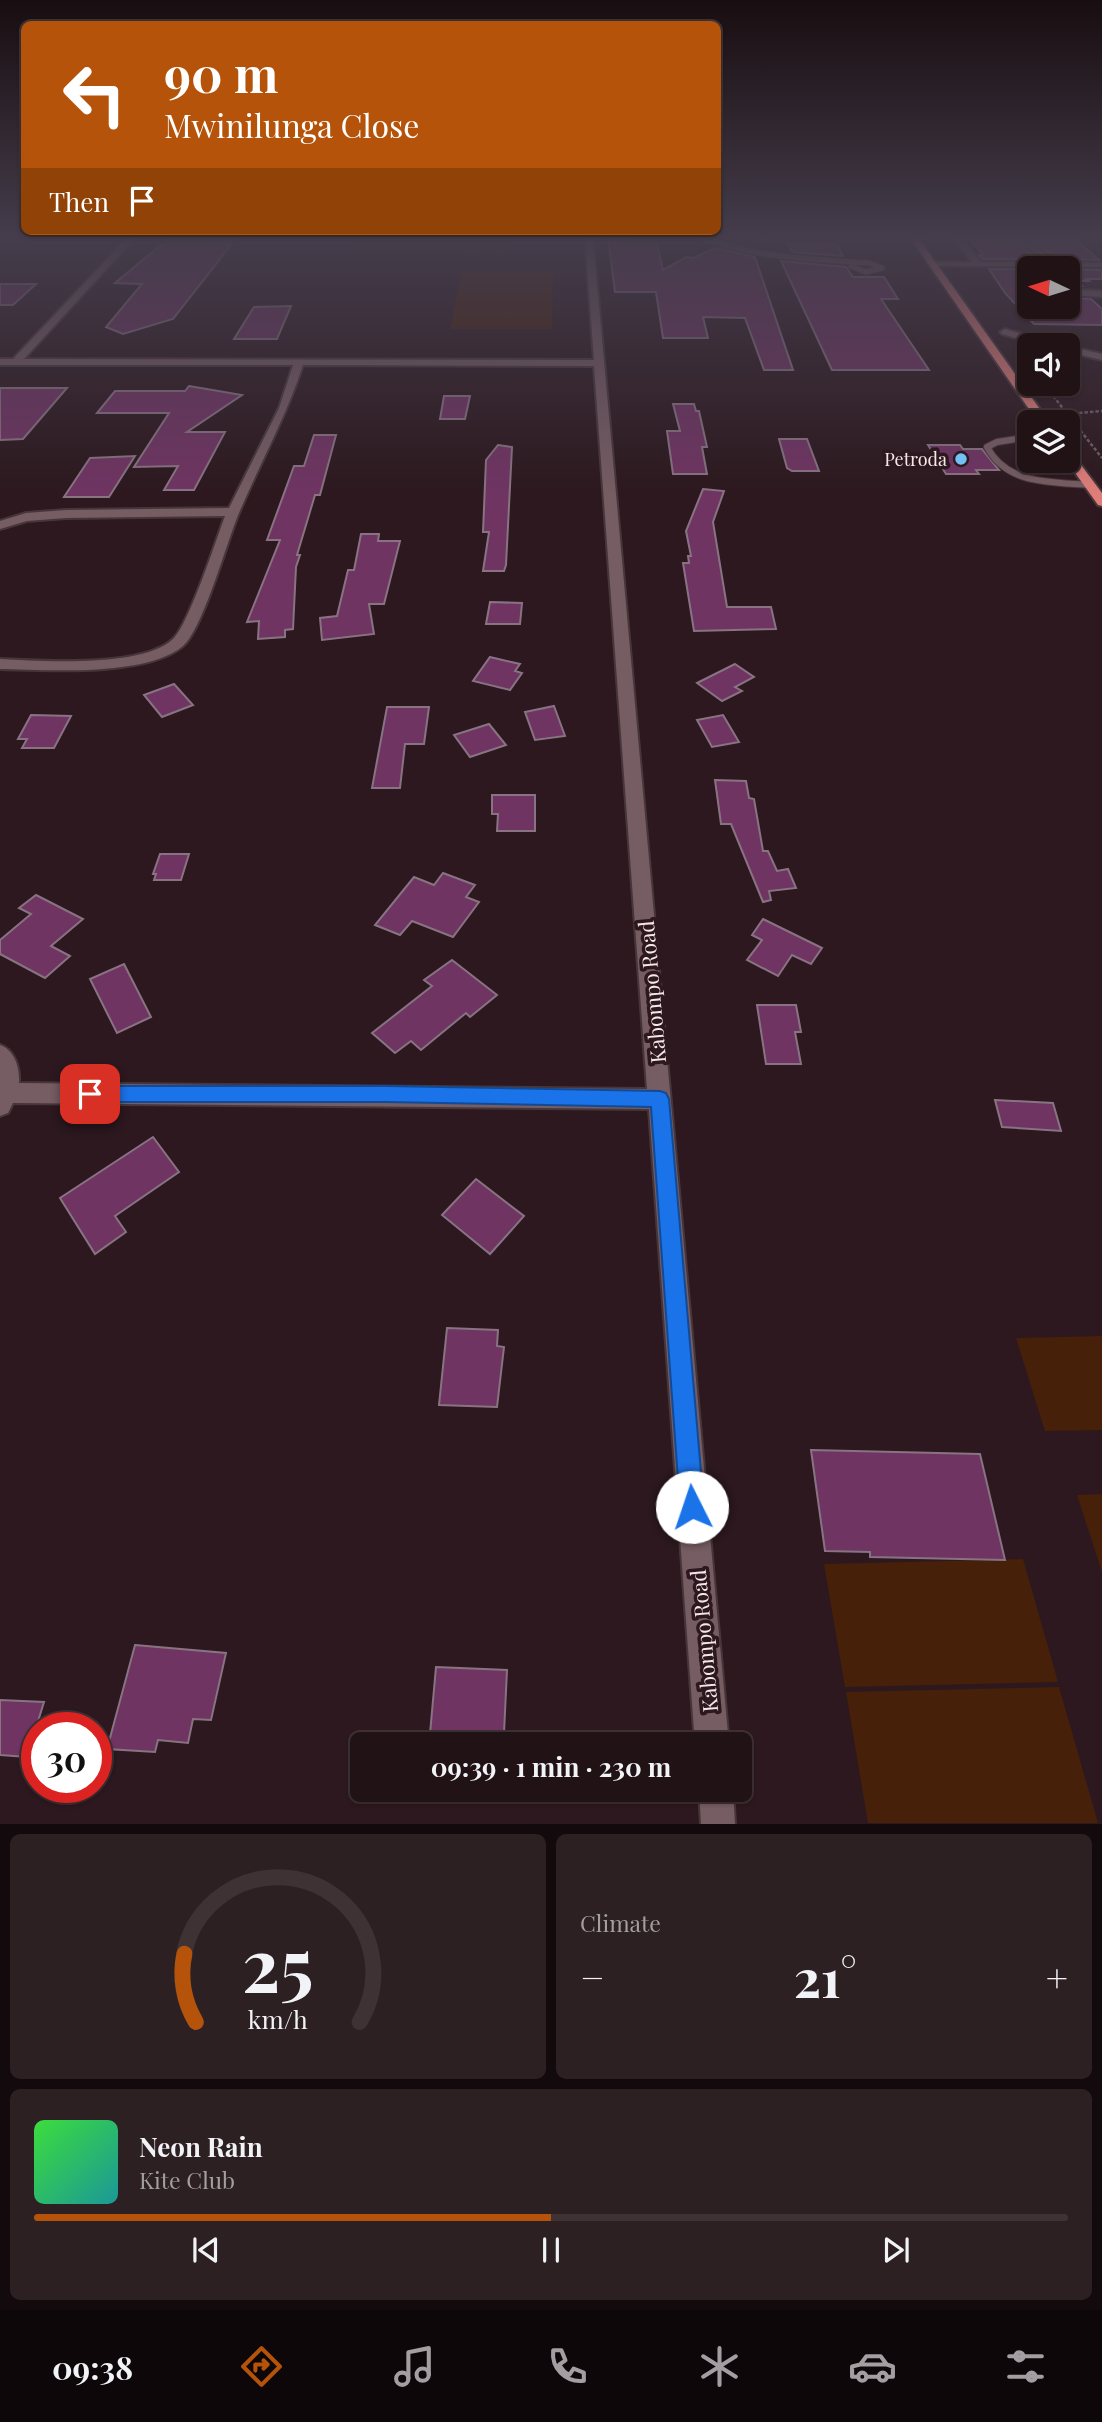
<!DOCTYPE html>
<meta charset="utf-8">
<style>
body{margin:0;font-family:"Playfair Display",serif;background:#2d2023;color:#f1f3f6;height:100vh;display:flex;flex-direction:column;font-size:26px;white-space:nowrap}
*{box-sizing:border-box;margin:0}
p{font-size:23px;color:#a29ea1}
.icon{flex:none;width:38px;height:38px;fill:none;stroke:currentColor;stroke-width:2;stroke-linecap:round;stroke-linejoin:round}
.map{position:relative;height:1824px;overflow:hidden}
.side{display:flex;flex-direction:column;gap:10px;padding:10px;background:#120a0c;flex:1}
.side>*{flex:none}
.guide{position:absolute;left:21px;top:21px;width:700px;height:214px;border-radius:10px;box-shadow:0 2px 5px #0004,0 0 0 2px #3e3235;background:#b45309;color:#fff;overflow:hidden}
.needle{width:46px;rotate:274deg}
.controls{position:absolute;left:1017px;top:256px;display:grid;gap:14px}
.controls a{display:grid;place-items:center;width:63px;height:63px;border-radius:10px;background:#211216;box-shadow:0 2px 5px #0004,0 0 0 2px #3e3235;font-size:35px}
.speed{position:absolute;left:21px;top:1712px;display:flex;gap:14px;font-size:35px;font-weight:700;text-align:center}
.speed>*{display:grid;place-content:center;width:91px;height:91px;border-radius:50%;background:#211216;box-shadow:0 2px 5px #0004,0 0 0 2px #3e3235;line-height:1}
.speed .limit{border:10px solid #d22;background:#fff;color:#111}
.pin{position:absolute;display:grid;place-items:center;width:60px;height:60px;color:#fff;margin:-30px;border-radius:14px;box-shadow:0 4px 10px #0006}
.me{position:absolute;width:77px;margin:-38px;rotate:356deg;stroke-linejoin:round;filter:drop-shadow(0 0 5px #0008)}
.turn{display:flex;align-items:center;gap:24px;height:147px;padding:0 28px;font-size:32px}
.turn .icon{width:91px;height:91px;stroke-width:2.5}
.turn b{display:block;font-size:49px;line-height:60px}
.then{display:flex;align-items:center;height:66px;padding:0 28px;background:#0003;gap:14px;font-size:26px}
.big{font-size:52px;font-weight:700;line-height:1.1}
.side .widget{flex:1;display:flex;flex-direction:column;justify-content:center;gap:10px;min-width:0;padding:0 24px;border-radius:10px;background:#2d2023}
.side .dial{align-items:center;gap:0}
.dial svg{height:182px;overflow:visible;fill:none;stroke:#3e3235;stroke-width:7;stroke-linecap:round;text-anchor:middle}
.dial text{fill:#f1f3f6;stroke:none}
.song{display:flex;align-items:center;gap:21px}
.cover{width:84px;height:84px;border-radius:10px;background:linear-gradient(135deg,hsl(120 70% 55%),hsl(180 70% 35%))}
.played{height:7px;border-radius:4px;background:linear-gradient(90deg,#b45309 50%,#3e3235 50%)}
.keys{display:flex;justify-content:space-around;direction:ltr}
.heat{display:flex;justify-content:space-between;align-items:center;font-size:38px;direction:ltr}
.side .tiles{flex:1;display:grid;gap:10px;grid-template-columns:1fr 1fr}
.widget:last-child{grid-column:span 2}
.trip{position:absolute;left:350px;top:1732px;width:402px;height:70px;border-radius:10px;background:#211216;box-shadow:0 2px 5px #0004,0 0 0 2px #3e3235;font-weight:700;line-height:70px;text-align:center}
.tabs{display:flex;height:112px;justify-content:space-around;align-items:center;background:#0d0709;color:#a29ea1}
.tabs .icon{width:49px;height:49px}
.tabs .selected{color:#b45309}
.tabs b{font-size:32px;color:#f1f3f6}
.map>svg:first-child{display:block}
.green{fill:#462009}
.building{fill:#6f3462;stroke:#887382;stroke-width:2}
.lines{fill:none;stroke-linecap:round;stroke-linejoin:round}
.service-far1-casing{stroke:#46363a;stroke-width:7}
.service-casing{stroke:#46363a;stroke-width:8}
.minor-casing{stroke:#46363a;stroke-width:4}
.trunk-casing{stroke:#46363a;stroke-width:4}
.path-far1{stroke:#705d63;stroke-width:2;stroke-dasharray:2.5 2;stroke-linecap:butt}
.path{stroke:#705d63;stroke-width:2.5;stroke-dasharray:3.5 2;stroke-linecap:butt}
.service-far1{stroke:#765c63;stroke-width:5}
.service{stroke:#765c63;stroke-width:6}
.minor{fill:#765c63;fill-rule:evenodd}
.trunk{fill:#df7d78;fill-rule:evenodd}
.route{fill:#1a73e8;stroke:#114b97;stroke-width:2}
.poi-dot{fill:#72c1f5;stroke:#2c181e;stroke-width:2.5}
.labels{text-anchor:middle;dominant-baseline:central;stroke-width:7;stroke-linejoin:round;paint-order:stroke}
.far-poi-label{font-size:18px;fill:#f5e6ea;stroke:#2c181e;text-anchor:end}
.street-label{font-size:21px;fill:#f5e6ea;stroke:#2c181e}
</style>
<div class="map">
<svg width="1102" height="1824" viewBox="0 0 1102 1824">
<rect width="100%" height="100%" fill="#2c181e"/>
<g class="green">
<polygon points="357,239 513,239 509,255 349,253"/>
<polygon points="461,272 553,272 552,329 450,329"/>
<polygon points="1102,1336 1102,1430 1045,1431 1016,1338"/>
<polygon points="1102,1494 1102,1572 1077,1495"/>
<polygon points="1023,1559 1058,1682 845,1687 824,1564"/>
<polygon points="1059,1687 1098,1823 868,1823 846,1692"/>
</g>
<g class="building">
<polygon points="168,239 233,239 229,245 231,245 173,319 123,334 106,327 142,284 115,283"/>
<polygon points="608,239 656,240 663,270 686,257 693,258 715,248 755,257 793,370 764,370 745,318 703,317 708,338 663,338 656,292 615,292"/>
<polygon points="970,240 1013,240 1039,259 982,259 978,255 983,255"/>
<polygon points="1030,240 1076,240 1099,260 1059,259"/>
<polygon points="787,243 837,244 843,256 792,252"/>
<polygon points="781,261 846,267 853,277 884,277 898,299 881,299 929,370 832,370"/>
<polygon points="989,269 1029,269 1029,306 1068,306 1068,297 1091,299 1102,309 1102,325 1034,324 1005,293"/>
<polygon points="1068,269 1102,270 1102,279 1086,279 1089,281 1077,281 1082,286 1068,287"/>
<polygon points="0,284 36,284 13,305 0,305"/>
<polygon points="291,306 277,339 234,339 254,307"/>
<polygon points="189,386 242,395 187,432 225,432 194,490 164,490 178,466 134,467 169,413 97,413 115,391 185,391"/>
<polygon points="0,388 67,388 23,439 0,440"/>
<polygon points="444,396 470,396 465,419 440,419"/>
<polygon points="673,404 694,404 696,411 699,411 707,447 702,447 707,474 673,474 667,431 680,431"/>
<polygon points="314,435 336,435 320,495 315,495 297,555 300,555 296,567 293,629 285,630 285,637 258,639 259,621 247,622 280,540 267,540 294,466 304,466"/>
<polygon points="779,439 807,439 819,471 792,471 787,468"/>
<polygon points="498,445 512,447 506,565 504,571 483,571 489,532 483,532 486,460"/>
<polygon points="928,445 960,445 963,449 982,449 999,470 976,470 979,474 946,474"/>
<polygon points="135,456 109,497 64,497 90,458"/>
<polygon points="703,489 724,491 713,522 727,607 771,607 776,629 694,631 683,563 689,563 688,556 691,556 686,531"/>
<polygon points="361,534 379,534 378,541 400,541 384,604 369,604 374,634 322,640 320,618 337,616 348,570 354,570"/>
<polygon points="490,602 522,603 520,624 486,624"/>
<polygon points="490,657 520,664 515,671 522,673 510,690 473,681"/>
<polygon points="735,664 754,677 735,687 742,691 722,701 697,683"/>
<polygon points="174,684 193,705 162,717 144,695"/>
<polygon points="554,706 565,736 535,740 525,712"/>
<polygon points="387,707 429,707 424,744 405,744 400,788 372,788"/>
<polygon points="31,715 71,716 54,748 22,748 27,739 18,739"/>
<polygon points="723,715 739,742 712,747 697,720"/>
<polygon points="489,724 506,745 470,757 454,735"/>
<polygon points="715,780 746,781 749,798 754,799 763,851 768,851 777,871 788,869 796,888 769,891 771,900 763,902 731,824 721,824"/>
<polygon points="492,795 535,795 535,831 497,831 498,814 492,814"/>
<polygon points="160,854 189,854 181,880 154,880 156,874 153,874"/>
<polygon points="443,873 475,885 466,897 479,902 453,937 412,921 400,935 375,925 414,877 434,885"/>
<polygon points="36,895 83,919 51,946 70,956 45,978 0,954 0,940 31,914 19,908"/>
<polygon points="763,919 822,948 811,964 792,955 778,976 747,960 762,940 752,935"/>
<polygon points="452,960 497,995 470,1017 466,1013 421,1050 411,1041 395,1053 372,1033 432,986 424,980"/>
<polygon points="124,964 151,1017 117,1033 90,979"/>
<polygon points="757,1005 796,1005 801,1032 795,1032 801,1064 766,1064"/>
<polygon points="995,1100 1053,1103 1061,1131 1002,1127"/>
<polygon points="153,1137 179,1172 115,1216 126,1232 95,1254 60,1198"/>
<polygon points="476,1179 524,1216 490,1254 442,1215"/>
<polygon points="447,1328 498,1330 497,1346 504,1347 497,1407 439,1405"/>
<polygon points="811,1450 980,1454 1005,1560 870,1557 870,1552 825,1551"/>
<polygon points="135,1645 226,1653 211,1720 193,1719 188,1743 158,1740 155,1752 107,1749"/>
<polygon points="436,1667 507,1670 504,1733 489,1732 488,1745 429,1745"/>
<polygon points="0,1700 44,1702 27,1757 0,1755"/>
</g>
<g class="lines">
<g class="service-far1-casing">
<path id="service-far1" d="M705,239C758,258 813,259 869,263L882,268L866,272L851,266L855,263"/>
</g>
<g class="service-casing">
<path id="service" d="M1029,437L997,442L987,447C1007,485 1052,482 1090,485"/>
</g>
<g class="minor-casing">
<g id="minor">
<path d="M126,239H134L24,359L594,360L585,239H593L729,1745H695L649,1109L13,1103L8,1113L0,1116V1045C15,1050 20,1069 19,1083L647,1089L594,366L303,365C286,417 260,463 239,513C227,541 203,629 183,646C146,677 47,670 0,669V659C41,661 143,668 173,639C189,624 216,540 225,516L66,518L27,521L0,529V521L26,513L66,510L229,508L279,408L293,365H0V359H13Z"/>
<polygon points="954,239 962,239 981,262 1047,262 1015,239 1024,239 1058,262 1102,263 1102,267 931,266 934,262 972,262"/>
<polygon points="1068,289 1102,291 1102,297 1068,295"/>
<polygon points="1005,329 1053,343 1055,345 1039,345 1002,334 1000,332"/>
<polygon points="1068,346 1102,354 1102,360 1068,352"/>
<polygon points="699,1790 733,1790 735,1824 701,1824"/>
</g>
</g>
<g class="trunk-casing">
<g id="trunk">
<polygon points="911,239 919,239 1049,422 1038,422"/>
<polygon points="1068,452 1072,453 1102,493 1102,506 1098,505 1066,460"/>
</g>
</g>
<polyline class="path-far1" points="1019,351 1029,365"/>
<g class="path">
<polyline points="1043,383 1102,458"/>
<polyline points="1068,414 1102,411"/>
</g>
<use href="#service-far1" class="service-far1"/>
<use href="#service" class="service"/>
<use href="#minor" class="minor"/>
<use href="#trunk" class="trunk"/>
</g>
<linearGradient id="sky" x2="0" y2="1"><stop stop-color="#180d10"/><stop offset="0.48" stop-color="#453d4c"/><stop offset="1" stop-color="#453d4c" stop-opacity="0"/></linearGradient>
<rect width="1102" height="494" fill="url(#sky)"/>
<polygon class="route" points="90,1086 386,1086 660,1091 666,1093 669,1099 704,1507 700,1516 692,1519 683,1516 680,1507 651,1107 386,1102 90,1102 84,1100 81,1094 84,1088"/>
<circle class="poi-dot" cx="961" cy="459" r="7"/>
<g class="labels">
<g class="far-poi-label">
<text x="947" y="459">Petroda</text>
</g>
<g class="street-label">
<text transform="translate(651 992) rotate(-95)">Kabompo Road</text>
<text transform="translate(703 1641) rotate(-95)">Kabompo Road</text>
</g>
</g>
</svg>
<div class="controls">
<a><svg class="needle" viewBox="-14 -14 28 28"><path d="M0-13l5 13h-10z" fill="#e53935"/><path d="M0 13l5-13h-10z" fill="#a29ea1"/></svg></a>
<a><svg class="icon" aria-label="sound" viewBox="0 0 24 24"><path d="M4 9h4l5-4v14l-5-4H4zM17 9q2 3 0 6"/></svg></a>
<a><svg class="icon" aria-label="layers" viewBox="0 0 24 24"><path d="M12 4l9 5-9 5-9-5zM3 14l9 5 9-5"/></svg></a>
</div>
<div class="speed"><div class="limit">30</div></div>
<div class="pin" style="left:90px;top:1094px;background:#d93025"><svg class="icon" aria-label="arrive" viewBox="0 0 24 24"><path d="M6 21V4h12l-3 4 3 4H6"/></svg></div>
<svg class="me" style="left:692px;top:1507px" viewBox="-20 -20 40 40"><circle r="19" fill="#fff"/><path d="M0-13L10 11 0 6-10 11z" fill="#1a73e8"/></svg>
<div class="trip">09:39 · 1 min · 230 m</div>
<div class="guide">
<div class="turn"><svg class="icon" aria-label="left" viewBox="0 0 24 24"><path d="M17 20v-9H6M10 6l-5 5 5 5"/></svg><div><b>90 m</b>Mwinilunga Close</div></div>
<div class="then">Then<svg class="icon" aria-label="arrive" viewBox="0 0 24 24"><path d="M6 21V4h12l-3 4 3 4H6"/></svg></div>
</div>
</div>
<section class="side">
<div class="tiles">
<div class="widget dial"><svg viewBox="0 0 100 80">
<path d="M14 69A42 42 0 1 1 86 69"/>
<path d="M14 69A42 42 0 0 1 9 39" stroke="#b45309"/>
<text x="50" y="56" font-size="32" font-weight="700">25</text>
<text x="50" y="72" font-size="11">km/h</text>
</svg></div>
<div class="widget"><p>Climate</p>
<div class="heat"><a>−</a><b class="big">21°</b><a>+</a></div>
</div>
<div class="widget">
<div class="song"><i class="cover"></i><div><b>Neon Rain</b><p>Kite Club</p></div></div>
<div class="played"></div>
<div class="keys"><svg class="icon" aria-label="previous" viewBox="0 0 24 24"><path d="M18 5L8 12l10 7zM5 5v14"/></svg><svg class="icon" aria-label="pause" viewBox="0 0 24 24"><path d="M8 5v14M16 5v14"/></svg><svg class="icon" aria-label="next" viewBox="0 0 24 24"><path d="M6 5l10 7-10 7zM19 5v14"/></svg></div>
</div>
</div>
</section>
<nav class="tabs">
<b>09:38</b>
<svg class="icon selected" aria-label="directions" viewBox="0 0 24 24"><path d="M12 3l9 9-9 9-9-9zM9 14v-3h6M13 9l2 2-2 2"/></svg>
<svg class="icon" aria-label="music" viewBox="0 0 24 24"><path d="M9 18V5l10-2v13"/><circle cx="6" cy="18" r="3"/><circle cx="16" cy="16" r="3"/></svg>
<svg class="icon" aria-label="phone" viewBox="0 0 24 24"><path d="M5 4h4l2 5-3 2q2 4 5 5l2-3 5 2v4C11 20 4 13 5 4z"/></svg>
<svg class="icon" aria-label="climate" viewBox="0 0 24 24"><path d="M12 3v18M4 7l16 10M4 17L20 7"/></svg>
<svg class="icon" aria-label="car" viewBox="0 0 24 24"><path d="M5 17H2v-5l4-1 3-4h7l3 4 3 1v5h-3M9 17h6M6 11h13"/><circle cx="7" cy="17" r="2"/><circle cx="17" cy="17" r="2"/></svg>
<svg class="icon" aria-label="filters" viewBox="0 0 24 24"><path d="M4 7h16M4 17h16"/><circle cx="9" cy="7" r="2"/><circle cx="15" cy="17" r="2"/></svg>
</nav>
